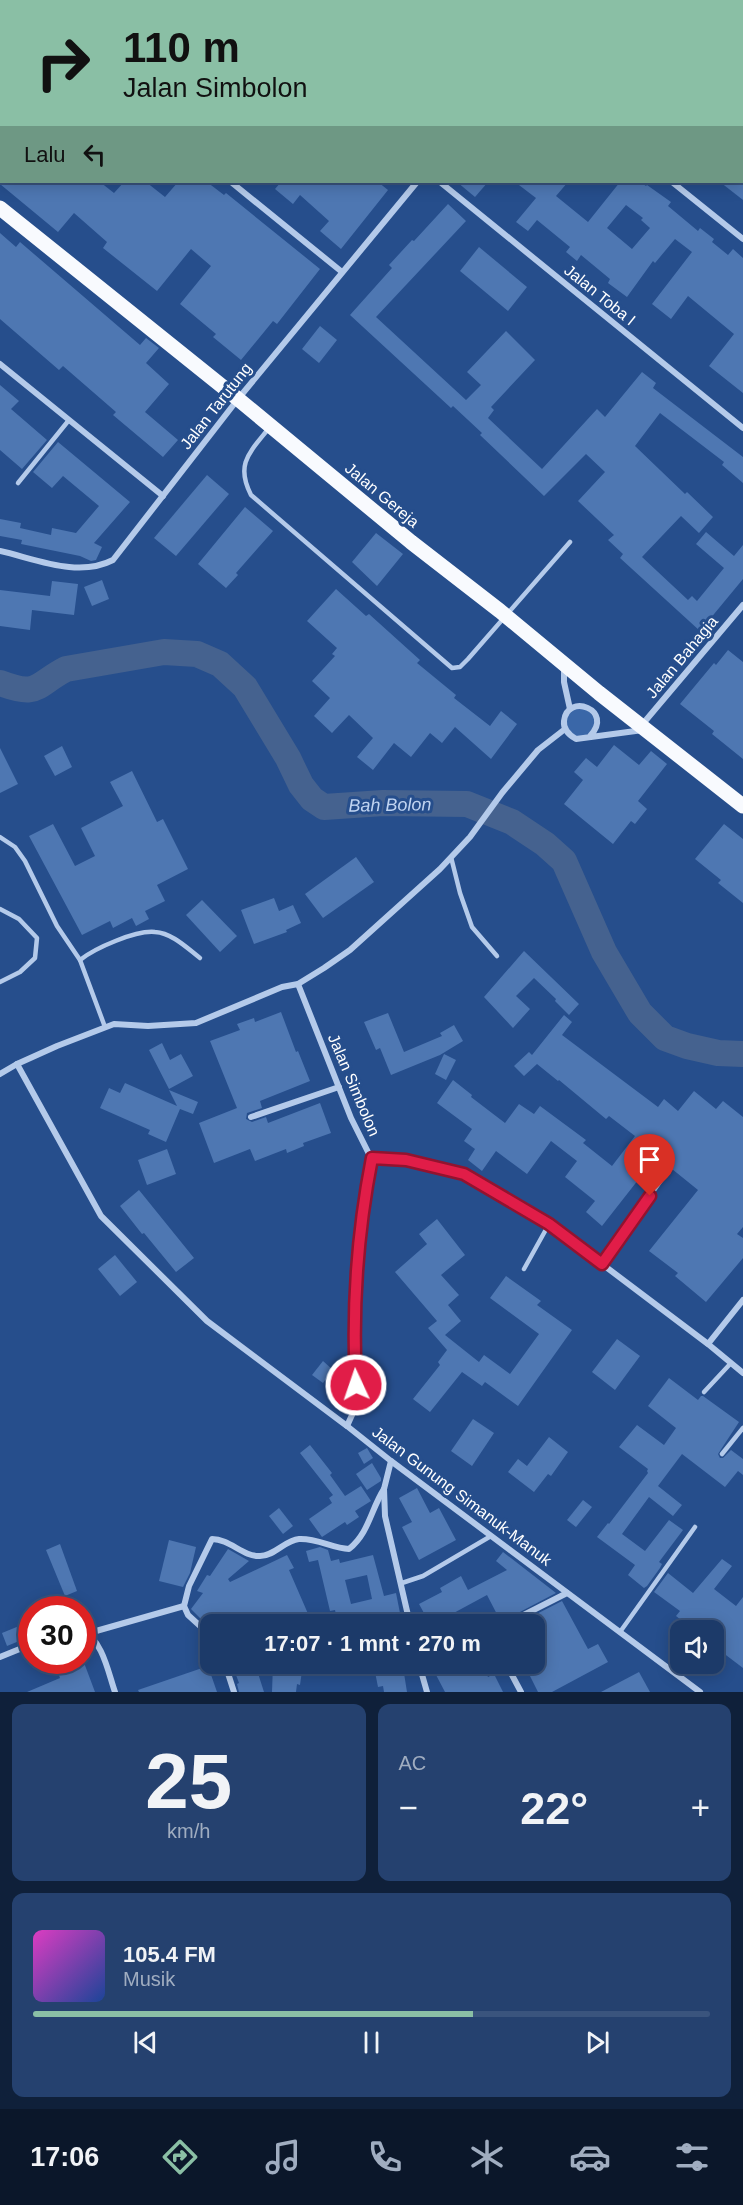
<!DOCTYPE html>
<html lang="id">
<meta charset="utf-8">
<style>
body{margin:0;font-family:Helvetica,sans-serif;background:#25416f;color:#f1f3f6;height:100vh;display:flex;flex-direction:column;font-size:22px;white-space:nowrap}
*{box-sizing:border-box;margin:0}
p{font-size:20px;color:#a0adc0}
.icon{flex:none;width:33px;height:33px;fill:none;stroke:currentColor;stroke-width:2;stroke-linecap:round;stroke-linejoin:round}
.map{position:relative;height:1692px;overflow:hidden}
.drawer{display:flex;flex-direction:column;gap:12px;padding:12px;background:#0f203a;flex:1}
.drawer>*{flex:none}
.banner{position:absolute;left:0px;top:0px;width:744px;height:183px;box-shadow:0 3px 15px #0003,0 0 0 2px #3a547d;background:#8abfa5;color:#111;overflow:hidden}
.controls{position:absolute;left:670px;top:1620px;display:grid;gap:12px}
.controls a{display:grid;place-items:center;width:54px;height:54px;border-radius:12px;background:#1c3a69;box-shadow:0 3px 15px #0003,0 0 0 2px #3a547d;font-size:30px}
.speed{position:absolute;left:18px;top:1596px;display:flex;gap:12px;font-size:30px;font-weight:700;text-align:center}
.speed>*{display:grid;place-content:center;width:78px;height:78px;border-radius:50%;background:#1c3a69;box-shadow:0 3px 15px #0003,0 0 0 2px #3a547d;line-height:1}
.speed .limit{border:9px solid #d22;background:#fff;color:#111}
.pin{position:absolute;display:grid;place-items:center;width:51px;height:51px;color:#fff;margin:-62px -26px;border-radius:50% 50% 50% 0;rotate:-45deg;box-shadow:0 0 6px #0007}
.pin .icon{rotate:45deg}
.me{position:absolute;width:66px;margin:-33px;rotate:357deg;stroke-linejoin:round;filter:drop-shadow(0 0 4px #0008)}
.turn{display:flex;align-items:center;gap:21px;height:126px;padding:0 24px;font-size:27px}
.turn .icon{width:78px;height:78px;stroke-width:2.5}
.turn b{display:block;font-size:42px;line-height:51px}
.then{display:flex;align-items:center;height:57px;padding:0 24px;background:#0003;gap:12px;font-size:22px}
.big{font-size:45px;font-weight:600;line-height:1.1}
.drawer .widget{flex:1;display:flex;flex-direction:column;justify-content:center;gap:9px;min-width:0;padding:0 21px;border-radius:12px;background:#25416f}
.drawer .dial{align-items:center;gap:0}
.dial b{font-size:78px;line-height:1}
.song{display:flex;align-items:center;gap:18px}
.cover{width:72px;height:72px;border-radius:9px;background:linear-gradient(135deg,hsl(310 70% 55%),hsl(220 70% 35%))}
.played{height:6px;border-radius:3px;background:linear-gradient(90deg,#8abfa5 65%,#3a547d 65%)}
.keys{display:flex;justify-content:space-around;direction:ltr}
.heat{display:flex;justify-content:space-between;align-items:center;font-size:33px;direction:ltr}
.drawer .tiles{flex:1;display:grid;gap:12px;grid-template-columns:1fr 1fr}
.widget:last-child{grid-column:span 2}
.trip{position:absolute;left:200px;top:1614px;width:345px;height:60px;border-radius:12px;background:#1c3a69;box-shadow:0 3px 15px #0003,0 0 0 2px #3a547d;font-weight:600;line-height:60px;text-align:center}
.tabs{display:flex;height:96px;justify-content:space-around;align-items:center;background:#0b172a;color:#a0adc0}
.tabs .icon{width:42px;height:42px}
.tabs .selected{color:#8abfa5}
.tabs b{font-size:27px;color:#f1f3f6}
.map>svg:first-child{display:block}
.green{fill:#3a67a8}
.lines{fill:none;stroke-linecap:round;stroke-linejoin:round}
.river{stroke:#45628f;stroke-width:26}
.building{fill:#4e77b2;fill-rule:evenodd}
.lane{stroke:#b4caea;stroke-width:4.5}
.street{stroke:#b4caea;stroke-width:6}
.primary{stroke:#f8fafe;stroke-width:15}
.route-casing{stroke:#92132f;stroke-width:15}
.route{stroke:#e11d48;stroke-width:10}
.labels{text-anchor:middle;dominant-baseline:central;stroke-width:6;stroke-linejoin:round;paint-order:stroke}
.street-label{font-size:16px;fill:#fff;stroke:#264e8c}
.water-label{font-size:18px;font-style:italic;fill:#c0d4f1;stroke:#264e8c}
</style>
<div class="map">
<svg width="743" height="1692" viewBox="0 0 743 1692">
<rect width="100%" height="100%" fill="#264e8c"/>
<polygon class="green" points="575,708 588,709 596,721 591,733 578,738 567,731 566,717"/>
<g class="lines">
<path class="river" d="M0,683C39,698 35,685 66,669L164,652L197,654L220,664L245,687L288,758L301,785L312,799L324,807L383,803L467,804L512,822L545,844L564,861L604,952L640,1013L665,1038L687,1046L718,1053L743,1054"/>
</g>
<g class="building">
<polygon points="0,182 100,182 114,193 124,182 146,182 165,197 178,182 207,182 224,195 226,193 320,269 277,324 273,321 241,360 213,337 216,334 180,304 211,266 191,249 157,291 103,248 107,242 74,213 58,232 0,184"/>
<polygon points="281,182 378,182 388,190 341,249 320,231 329,221 300,195 293,204 275,189"/>
<polygon points="457,182 488,182 475,197"/>
<path d="M515,182H568L556,196L588,222L620,182H640L646,186L647,185L671,202L668,206L698,231L700,228L714,239L712,242L728,255L733,249L743,258V393L709,366L734,334L688,296L671,319L652,304L692,252L675,239L655,263L653,261L627,297L608,283L610,279L581,255L577,261L566,252L570,247L537,220L528,231L516,222L536,198ZM626,205L643,218L641,220L650,228L632,249L607,228Z"/>
<polygon points="720,182 743,182 743,200"/>
<polygon points="448,204 466,221 376,317 466,400 481,385 467,372 506,331 535,360 491,407 494,410 488,418 542,469 597,409 605,417 642,372 656,383 653,388 743,457 743,483 722,465 724,462 660,413 635,446 685,494 687,492 713,517 699,533 681,516 642,557 688,600 692,596 697,601 724,568 696,544 706,532 734,556 743,545 743,579 700,631 620,558 623,554 608,540 614,535 578,501 605,472 586,454 544,496 480,435 482,433 453,406 451,408 350,315 392,268 389,265 412,240 414,241"/>
<polygon points="0,233 16,247 20,242 140,345 146,338 159,348 146,363 169,384 145,412 178,440 163,457 113,415 116,412 63,366 59,370 0,319"/>
<polygon points="479,247 527,287 508,311 460,271"/>
<polygon points="320,326 337,340 319,363 302,349"/>
<polygon points="0,385 19,401 11,409 47,440 22,469 0,450"/>
<polygon points="58,442 130,502 94,543 102,547 96,560 91,561 80,556 21,544 22,540 0,536 0,519 21,523 20,528 51,535 52,528 76,533 99,506 63,476 52,488 33,472"/>
<polygon points="207,475 229,494 176,556 154,538"/>
<polygon points="245,507 273,531 236,573 238,575 226,588 198,564"/>
<polygon points="376,533 403,554 377,586 352,562"/>
<polygon points="102,580 109,599 92,606 84,587"/>
<polygon points="52,581 78,584 74,615 32,610 30,630 0,626 0,590 50,596"/>
<polygon points="336,589 366,616 369,614 420,660 417,663 456,695 454,698 490,726 501,711 517,724 491,759 455,727 442,743 430,733 411,757 394,743 373,770 357,757 373,738 349,715 332,733 314,716 330,698 312,681 335,656 332,654 337,648 307,621"/>
<polygon points="728,650 743,662 743,759 712,734 714,731 680,704 714,663 716,665"/>
<polygon points="614,745 639,765 651,751 667,764 638,801 647,809 635,824 631,821 613,844 564,804 583,780 574,772 586,758 597,767"/>
<polygon points="62,746 72,767 55,776 44,756"/>
<polygon points="0,748 18,784 0,793"/>
<polygon points="132,771 157,822 163,819 188,869 157,885 165,901 145,911 149,919 136,926 132,918 113,928 110,921 82,935 29,836 53,824 75,866 95,856 81,828 123,806 110,782"/>
<polygon points="724,824 743,839 743,903 718,883 721,880 695,859"/>
<polygon points="356,857 374,882 323,918 305,894"/>
<polygon points="274,898 279,911 293,905 301,923 286,930 287,932 254,944 241,910"/>
<polygon points="202,900 237,936 220,952 186,915"/>
<polygon points="524,951 579,1004 569,1015 555,1001 556,999 534,978 516,996 530,1009 513,1028 484,997"/>
<polygon points="281,1012 296,1052 298,1051 310,1081 260,1101 262,1108 247,1113 246,1119 252,1122 266,1117 268,1123 320,1103 331,1133 303,1143 304,1146 287,1153 286,1149 255,1161 250,1149 214,1163 199,1123 237,1108 210,1041 240,1030 237,1024 254,1018 255,1022"/>
<polygon points="388,1013 404,1052 442,1036 440,1033 454,1025 463,1041 440,1055 391,1075 380,1048 376,1050 364,1022"/>
<polygon points="564,1015 572,1022 562,1035 658,1107 664,1099 678,1111 694,1091 716,1109 723,1101 743,1117 743,1227 737,1234 743,1238 743,1258 706,1302 675,1276 678,1273 649,1251 698,1190 651,1152 636,1171 642,1175 602,1226 586,1212 595,1201 565,1177 577,1161 551,1141 527,1174 496,1151 482,1171 468,1160 475,1149 464,1141 472,1129 437,1103 453,1080 472,1095 471,1097 505,1123 519,1104 534,1114 540,1106 586,1140 583,1143 612,1166 635,1136 609,1116 606,1119 559,1080 558,1081 537,1064 524,1076 514,1066 529,1052 532,1055"/>
<polygon points="162,1043 170,1060 181,1054 193,1076 169,1089 149,1050"/>
<polygon points="444,1054 456,1060 446,1080 435,1074"/>
<polygon points="125,1083 177,1106 169,1090 198,1102 193,1114 180,1109 166,1142 148,1134 150,1130 100,1108 109,1088 120,1093"/>
<polygon points="167,1149 176,1174 147,1185 138,1160"/>
<polygon points="139,1190 194,1258 176,1272 144,1233 142,1234 120,1206"/>
<polygon points="437,1219 465,1255 441,1275 459,1295 448,1305 461,1321 445,1335 479,1362 484,1355 510,1374 539,1334 490,1298 506,1276 541,1301 537,1305 572,1330 518,1406 485,1382 482,1386 462,1372 430,1412 413,1399 440,1365 438,1362 447,1350 428,1328 437,1321 395,1272 427,1244 419,1234"/>
<polygon points="115,1255 137,1282 120,1296 98,1269"/>
<polygon points="617,1339 640,1356 615,1390 592,1372"/>
<polygon points="323,1361 333,1370 323,1383 312,1375"/>
<polygon points="669,1378 698,1400 701,1396 703,1396 739,1422 718,1454 720,1458 723,1458 731,1450 743,1459 743,1475 738,1471 725,1487 682,1454 658,1486 682,1505 673,1516 649,1497 622,1534 645,1551 669,1520 683,1530 659,1562 662,1564 660,1568 647,1586 644,1588 628,1575 635,1565 597,1537 608,1523 609,1524 648,1473 647,1471 648,1469 619,1447 637,1425 664,1445 676,1428 648,1406"/>
<polygon points="473,1419 494,1433 472,1466 451,1451"/>
<polygon points="549,1437 568,1452 551,1476 548,1474 534,1492 508,1472 518,1459 527,1466"/>
<polygon points="310,1445 332,1473 330,1475 345,1496 361,1486 371,1501 355,1511 359,1517 347,1525 345,1522 322,1537 309,1519 332,1503 329,1498 333,1495 300,1453"/>
<polygon points="367,1448 373,1458 364,1464 358,1453"/>
<polygon points="372,1463 381,1478 381,1481 367,1490 356,1474"/>
<polygon points="417,1488 430,1513 439,1508 456,1540 419,1560 402,1527 412,1522 399,1498"/>
<polygon points="583,1500 592,1507 576,1527 567,1520"/>
<polygon points="279,1508 293,1526 283,1534 269,1516"/>
<polygon points="169,1540 196,1547 190,1573 183,1587 159,1581"/>
<polygon points="60,1544 77,1591 65,1596 46,1550"/>
<path d="M320,1547L328,1550L331,1561L339,1559L340,1563L373,1555L384,1596L396,1593L400,1613H397L399,1624H338L335,1610L330,1611L318,1560L309,1562L306,1551ZM367,1575L372,1599L351,1604L345,1580Z"/>
<polygon points="228,1549 249,1561 228,1579 230,1582 287,1555 294,1568 289,1570 309,1616 293,1624 206,1624 191,1609 203,1593 197,1591 207,1575 210,1576"/>
<polygon points="503,1552 556,1593 501,1622 487,1595 450,1615 455,1624 430,1624 419,1604 442,1592 440,1588 461,1576 468,1590 507,1570 496,1561"/>
<polygon points="722,1559 732,1566 714,1589 736,1606 743,1597 743,1668 714,1646 714,1630 694,1630 676,1616 680,1611 654,1592 668,1573 693,1593"/>
<polygon points="562,1601 588,1649 598,1644 608,1662 552,1692 538,1692 524,1664 534,1664 534,1624 517,1624"/>
<polygon points="24,1624 29,1637 7,1646 2,1633"/>
<polygon points="53,1660 83,1660 95,1692 27,1692 60,1678"/>
<polygon points="232,1664 255,1664 264,1692 239,1692 237,1684 239,1683"/>
<polygon points="273,1664 303,1664 300,1685 297,1684 296,1692 272,1692"/>
<polygon points="453,1664 482,1664 488,1677 494,1674 503,1692 445,1692 435,1673"/>
<polygon points="208,1666 217,1692 139,1692 138,1690"/>
<polygon points="403,1667 407,1692 384,1692 383,1686 378,1687 375,1672"/>
<polygon points="639,1672 650,1692 601,1692"/>
</g>
<g class="lines">
<g class="lane">
<polyline points="232,2 234,0"/>
<path d="M269,428C250,452 235,464 251,495L452,668L460,667L468,659L570,542"/>
<polyline points="18,483 69,420"/>
<polyline points="0,837 15,847 25,861 57,926 80,960 105,1027"/>
<polyline points="451,857 460,893 472,927 497,956"/>
<polyline points="0,909 19,919 37,938 35,958 20,972 0,982"/>
<path d="M80,960C95,948 136,930 155,932C172,933 187,948 200,958"/>
<polyline points="602,1264 662,1179"/>
<polyline points="524,1269 549,1224"/>
<polyline points="704,1392 731,1363"/>
<polyline points="722,1454 743,1428"/>
<polyline points="402,1583 423,1576 491,1536"/>
<polyline points="620,1632 695,1527"/>
</g>
<g class="street">
<polyline points="7,0 9,2"/>
<polyline points="212,0 214,2"/>
<polyline points="447,0 449,2"/>
<polyline points="637,0 639,2"/>
<polyline points="570,2 571,0"/>
<polyline points="742,85 743,86"/>
<polyline points="231,182 342,272"/>
<polyline points="440,182 743,428"/>
<polyline points="672,182 743,239"/>
<polyline points="0,364 163,496"/>
<path d="M0,551C36,559 78,578 113,560L238,399L417,182"/>
<polyline points="564,668 564,682 570,709"/>
<polyline points="641,726 743,605"/>
<path d="M590,736C615,710 567,692 564,721C563,730 569,735 576,739L643,730"/>
<polyline points="298,984 351,1118 371,1158 406,1160 464,1174 549,1224 708,1344 743,1373"/>
<polyline points="17,1064 101,1216 207,1321 347,1426 391,1461 700,1692"/>
<polyline points="0,1074 17,1064 57,1046 114,1024 148,1026 196,1023 282,987 298,984 324,968 350,950 440,869 470,837 502,793 538,750 565,729"/>
<polyline points="251,1117 339,1087"/>
<polyline points="708,1344 743,1300"/>
<polyline points="347,1426 357,1404 353,1328 356,1276 362,1211 371,1158"/>
<polyline points="391,1461 384,1489 385,1516 410,1624"/>
<polyline points="506,1624 567,1593"/>
<path d="M82,1630C103,1641 108,1672 115,1692"/>
<polyline points="89,1633 184,1606"/>
<path d="M210,1635L188,1615L184,1606L189,1586L212,1539C230,1539 243,1557 260,1556C275,1556 285,1540 299,1539C317,1538 332,1548 349,1549C369,1533 371,1509 384,1489"/>
<polyline points="0,1657 32,1644"/>
<polyline points="225,1664 234,1692"/>
<polyline points="419,1664 427,1692"/>
<polyline points="506,1664 521,1692"/>
</g>
<polyline class="primary" points="0,208 238,399 411,542 500,611 599,693 743,806"/>
</g>
<g class="lines">
<g class="route-casing">
<path id="route" d="M356,1385C352,1308 357,1234 372,1158L406,1160L464,1174L549,1224L602,1264L650,1196"/>
</g>
<use href="#route" class="route"/>
</g>
<g class="labels">
<g class="street-label">
<text transform="translate(600 295) rotate(39)">Jalan Toba I</text>
<text transform="translate(216 406) rotate(-52)">Jalan Tarutung</text>
<text transform="translate(382 495) rotate(40)">Jalan Gereja</text>
<text transform="translate(682 657) rotate(-50)">Jalan Bahagia</text>
<text transform="translate(354 1085) rotate(67)">Jalan Simbolon</text>
<text transform="translate(462 1496) rotate(37)">Jalan Gunung Simanuk-Manuk</text>
</g>
<g class="water-label">
<text transform="translate(390 805) rotate(-1)">Bah Bolon</text>
</g>
</g>
</svg>
<div class="controls">
<a><svg class="icon" aria-label="sound" viewBox="0 0 24 24"><path d="M4 9h4l5-4v14l-5-4H4zM17 9q2 3 0 6"/></svg></a>
</div>
<div class="speed"><div class="limit">30</div></div>
<div class="pin" style="left:650px;top:1196px;background:#d93025"><svg class="icon" aria-label="arrive" viewBox="0 0 24 24"><path d="M6 21V4h12l-3 4 3 4H6"/></svg></div>
<svg class="me" style="left:356px;top:1385px" viewBox="-20 -20 40 40"><circle r="17" fill="#e11d48" stroke="#fff" stroke-width="3"/><path d="M0-11L8 9 0 5-8 9z" fill="#fff"/></svg>
<div class="trip">17:07 · 1 mnt · 270 m</div>
<div class="banner">
<div class="turn"><svg class="icon" aria-label="right" viewBox="0 0 24 24"><path d="M7 20v-9h11M14 6l5 5-5 5"/></svg><div><b>110 m</b>Jalan Simbolon</div></div>
<div class="then">Lalu<svg class="icon" aria-label="left" viewBox="0 0 24 24"><path d="M17 20v-9H6M10 6l-5 5 5 5"/></svg></div>
</div>
</div>
<section class="drawer">
<div class="tiles">
<div class="widget dial"><b>25</b><p>km/h</p></div>
<div class="widget"><p>AC</p>
<div class="heat"><a>−</a><b class="big">22°</b><a>+</a></div>
</div>
<div class="widget">
<div class="song"><i class="cover"></i><div><b>105.4 FM</b><p>Musik</p></div></div>
<div class="played"></div>
<div class="keys"><svg class="icon" aria-label="previous" viewBox="0 0 24 24"><path d="M18 5L8 12l10 7zM5 5v14"/></svg><svg class="icon" aria-label="pause" viewBox="0 0 24 24"><path d="M8 5v14M16 5v14"/></svg><svg class="icon" aria-label="next" viewBox="0 0 24 24"><path d="M6 5l10 7-10 7zM19 5v14"/></svg></div>
</div>
</div>
</section>
<nav class="tabs">
<b>17:06</b>
<svg class="icon selected" aria-label="directions" viewBox="0 0 24 24"><path d="M12 3l9 9-9 9-9-9zM9 14v-3h6M13 9l2 2-2 2"/></svg>
<svg class="icon" aria-label="music" viewBox="0 0 24 24"><path d="M9 18V5l10-2v13"/><circle cx="6" cy="18" r="3"/><circle cx="16" cy="16" r="3"/></svg>
<svg class="icon" aria-label="phone" viewBox="0 0 24 24"><path d="M5 4h4l2 5-3 2q2 4 5 5l2-3 5 2v4C11 20 4 13 5 4z"/></svg>
<svg class="icon" aria-label="climate" viewBox="0 0 24 24"><path d="M12 3v18M4 7l16 10M4 17L20 7"/></svg>
<svg class="icon" aria-label="car" viewBox="0 0 24 24"><path d="M5 17H2v-5l4-1 3-4h7l3 4 3 1v5h-3M9 17h6M6 11h13"/><circle cx="7" cy="17" r="2"/><circle cx="17" cy="17" r="2"/></svg>
<svg class="icon" aria-label="filters" viewBox="0 0 24 24"><path d="M4 7h16M4 17h16"/><circle cx="9" cy="7" r="2"/><circle cx="15" cy="17" r="2"/></svg>
</nav>
